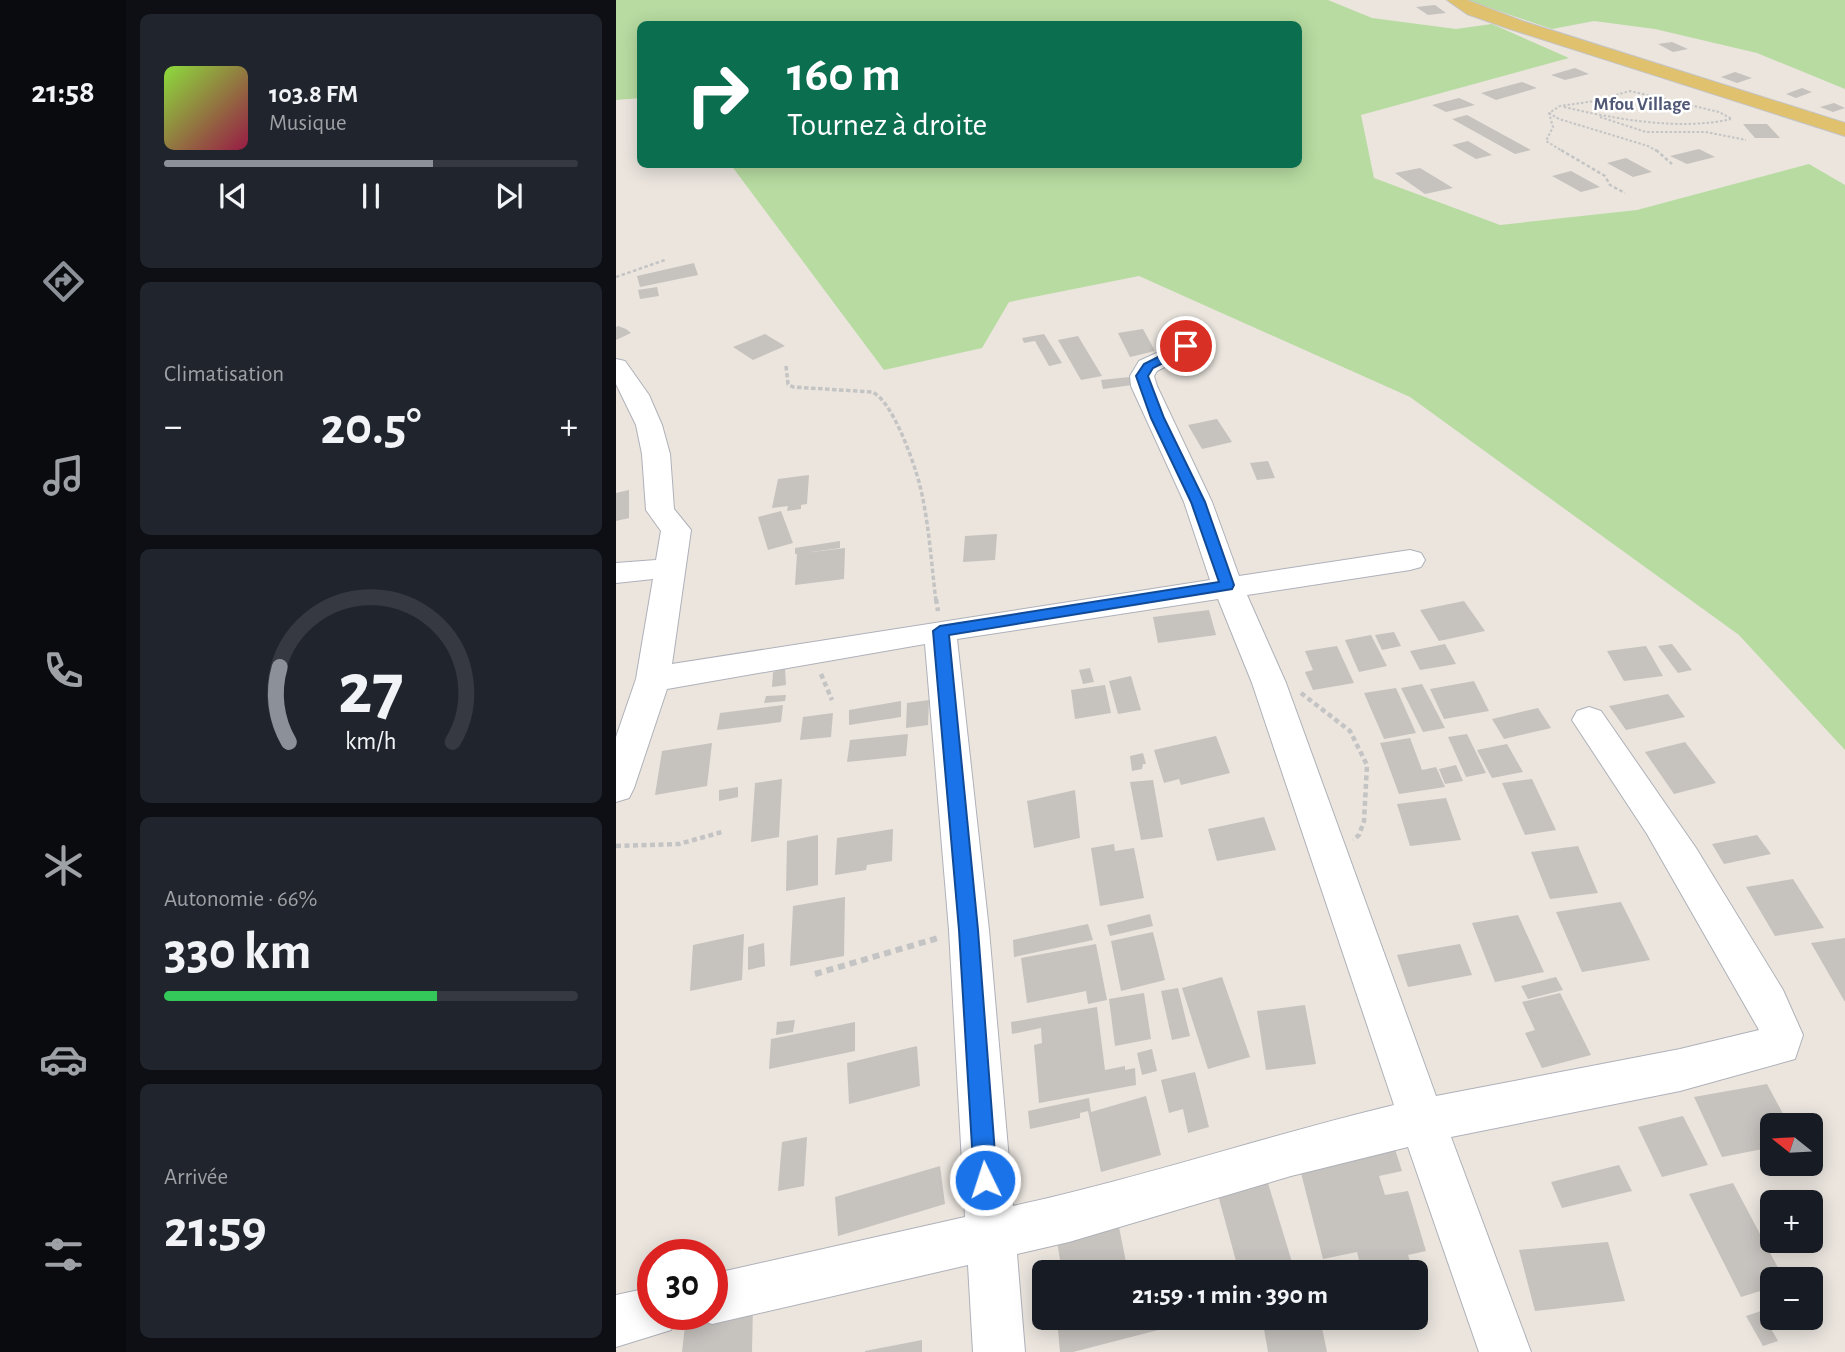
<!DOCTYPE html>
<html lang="fr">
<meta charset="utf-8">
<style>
body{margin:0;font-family:"Alegreya Sans",sans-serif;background:#20242c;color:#f1f3f6;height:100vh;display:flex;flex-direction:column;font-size:26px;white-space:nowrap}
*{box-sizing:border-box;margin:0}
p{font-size:23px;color:#9ea1a6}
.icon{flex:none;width:38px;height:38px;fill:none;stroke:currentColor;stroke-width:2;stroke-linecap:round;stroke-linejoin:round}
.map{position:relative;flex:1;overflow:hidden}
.side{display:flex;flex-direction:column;gap:14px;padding:14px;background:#0d0f14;width:490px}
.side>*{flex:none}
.hud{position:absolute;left:21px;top:21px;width:665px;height:147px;border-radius:10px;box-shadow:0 4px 18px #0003;background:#0b6e4f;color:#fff;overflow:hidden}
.needle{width:46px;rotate:288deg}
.buttons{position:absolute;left:1144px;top:1113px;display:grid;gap:14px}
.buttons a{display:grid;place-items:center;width:63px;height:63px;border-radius:10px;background:#171b24;box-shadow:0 4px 18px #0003;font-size:35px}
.speed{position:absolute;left:21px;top:1239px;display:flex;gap:14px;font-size:35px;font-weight:700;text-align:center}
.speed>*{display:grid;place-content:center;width:91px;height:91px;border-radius:50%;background:#171b24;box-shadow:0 4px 18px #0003;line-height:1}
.speed .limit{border:10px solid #d22;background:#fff;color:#111}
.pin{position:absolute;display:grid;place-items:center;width:60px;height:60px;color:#fff;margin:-30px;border:4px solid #fff;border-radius:50%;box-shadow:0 2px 7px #0007}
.me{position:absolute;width:77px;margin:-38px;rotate:356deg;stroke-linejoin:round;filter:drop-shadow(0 0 5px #0008)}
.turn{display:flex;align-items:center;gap:24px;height:147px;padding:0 35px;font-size:32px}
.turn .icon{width:91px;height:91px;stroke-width:2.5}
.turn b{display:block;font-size:49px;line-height:60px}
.big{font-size:52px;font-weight:600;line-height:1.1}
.side .card{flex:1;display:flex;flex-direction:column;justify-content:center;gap:10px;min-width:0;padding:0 24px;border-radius:10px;background:#20242c}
.side .dial{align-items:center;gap:0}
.dial svg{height:182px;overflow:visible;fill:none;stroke:#363941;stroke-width:7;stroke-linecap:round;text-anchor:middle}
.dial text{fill:#f1f3f6;stroke:none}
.song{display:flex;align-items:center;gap:21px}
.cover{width:84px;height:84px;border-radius:10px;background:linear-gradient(135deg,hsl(90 70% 55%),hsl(340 70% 35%))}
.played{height:7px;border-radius:4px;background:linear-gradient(90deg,#8c9099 65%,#363941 65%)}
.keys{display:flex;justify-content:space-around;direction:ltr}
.heat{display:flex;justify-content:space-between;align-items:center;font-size:38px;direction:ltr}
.charge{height:10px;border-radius:5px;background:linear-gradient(90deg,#34c759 66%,#363941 0)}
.trip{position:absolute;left:416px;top:1260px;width:396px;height:70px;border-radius:10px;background:#171b24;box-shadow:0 4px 18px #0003;font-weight:600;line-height:70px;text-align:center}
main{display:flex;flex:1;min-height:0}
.tabs{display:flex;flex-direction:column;width:126px;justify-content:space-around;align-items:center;background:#090b0e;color:#9ea1a6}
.tabs .icon{width:49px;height:49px}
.tabs .on{color:#8c9099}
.tabs b{font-size:32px;color:#f1f3f6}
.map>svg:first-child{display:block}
.green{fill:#b7dba1}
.building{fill:#c6c2be}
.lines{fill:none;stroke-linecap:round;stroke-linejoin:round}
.minor-casing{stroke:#afb1b9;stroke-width:2}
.major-casing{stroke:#c4c4c4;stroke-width:2}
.path-far4{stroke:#c4c4c4;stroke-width:2;stroke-dasharray:2.5 2;stroke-linecap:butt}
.path-far3{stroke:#c4c4c4;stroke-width:2.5;stroke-dasharray:3.5 2.5;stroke-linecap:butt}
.path-far2{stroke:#c4c4c4;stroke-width:3.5;stroke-dasharray:4.5 2.5;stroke-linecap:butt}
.path-far1{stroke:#c4c4c4;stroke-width:4.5;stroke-dasharray:5 3.5;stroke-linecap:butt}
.path{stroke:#c4c4c4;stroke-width:6;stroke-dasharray:7 5;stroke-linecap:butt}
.minor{fill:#fff;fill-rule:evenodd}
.major{fill:#e0c16e;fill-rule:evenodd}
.route{fill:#1a73e8;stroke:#114b97;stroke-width:2}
.labels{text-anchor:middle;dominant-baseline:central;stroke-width:5;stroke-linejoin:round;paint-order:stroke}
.far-quarter-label{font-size:19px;font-weight:bold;fill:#505876;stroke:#fff}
</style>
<main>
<nav class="tabs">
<b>21:58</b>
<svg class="icon on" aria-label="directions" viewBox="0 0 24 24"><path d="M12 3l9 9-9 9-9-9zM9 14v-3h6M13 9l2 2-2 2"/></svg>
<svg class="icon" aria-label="music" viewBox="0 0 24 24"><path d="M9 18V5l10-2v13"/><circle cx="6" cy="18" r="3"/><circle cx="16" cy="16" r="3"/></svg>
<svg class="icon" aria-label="phone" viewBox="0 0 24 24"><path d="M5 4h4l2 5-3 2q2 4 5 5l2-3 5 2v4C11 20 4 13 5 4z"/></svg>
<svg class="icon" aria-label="climate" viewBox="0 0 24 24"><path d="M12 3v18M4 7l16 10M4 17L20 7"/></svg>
<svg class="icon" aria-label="car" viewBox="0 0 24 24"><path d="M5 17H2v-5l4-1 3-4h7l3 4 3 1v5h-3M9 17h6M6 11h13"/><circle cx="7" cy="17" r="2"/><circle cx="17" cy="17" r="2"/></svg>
<svg class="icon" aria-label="filters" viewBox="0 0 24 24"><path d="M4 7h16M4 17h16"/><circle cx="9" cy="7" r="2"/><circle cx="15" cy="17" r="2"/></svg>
</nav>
<section class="side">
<div class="card">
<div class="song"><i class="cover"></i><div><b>103.8 FM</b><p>Musique</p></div></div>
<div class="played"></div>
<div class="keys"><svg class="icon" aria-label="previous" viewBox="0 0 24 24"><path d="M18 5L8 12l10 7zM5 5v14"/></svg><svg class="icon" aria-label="pause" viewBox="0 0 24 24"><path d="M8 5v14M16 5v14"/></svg><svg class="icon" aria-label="next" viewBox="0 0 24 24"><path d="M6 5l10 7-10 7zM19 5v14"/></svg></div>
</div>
<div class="card"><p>Climatisation</p>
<div class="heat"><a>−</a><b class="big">20.5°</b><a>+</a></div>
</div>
<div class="card dial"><svg viewBox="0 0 100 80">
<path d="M14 69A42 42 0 1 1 86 69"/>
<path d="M14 69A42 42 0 0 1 10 36" stroke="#8c9099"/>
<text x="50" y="56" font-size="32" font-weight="700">27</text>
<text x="50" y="72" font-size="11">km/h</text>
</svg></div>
<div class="card"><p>Autonomie · 66%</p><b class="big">330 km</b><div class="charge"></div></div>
<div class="card"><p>Arrivée</p><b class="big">21:59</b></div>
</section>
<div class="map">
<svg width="1229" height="1352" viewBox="0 0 1229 1352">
<rect width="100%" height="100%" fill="#ebe5de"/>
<g class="green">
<polygon points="0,0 712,0 756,18 840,29 876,24 953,58 745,115 758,178 884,225 1021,210 1193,164 1229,185 1229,750 1123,635 794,397 523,276 393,302 366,348 268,370 115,165 682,164 682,24 24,24 24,98 0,100"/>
<polygon points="851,0 1229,0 1229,89 1141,53 1039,29 978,21 936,29"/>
</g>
<g class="building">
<polygon points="819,5 830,13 812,15 800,7"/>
<polygon points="1056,42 1072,49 1057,52 1042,44"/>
<polygon points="959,68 973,74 949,80 935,75"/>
<polygon points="1119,72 1136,78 1121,83 1105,77"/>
<polygon points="906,82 921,88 880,100 865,93"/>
<polygon points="1186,88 1196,92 1180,98 1170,94"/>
<polygon points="843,98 859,105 830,112 816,105"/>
<polygon points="1218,103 1229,108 1217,112 1204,107"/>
<polygon points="851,115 915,150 899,154 836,119"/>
<polygon points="1127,124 1151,124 1164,138 1139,138"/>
<polygon points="852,141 876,155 860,159 836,145"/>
<polygon points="1083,149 1099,157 1071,164 1054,156"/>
<polygon points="1010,158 1036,172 1017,177 991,163"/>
<polygon points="804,168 837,188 809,194 779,173"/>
<polygon points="955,171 984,187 965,192 936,176"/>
<polygon points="78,263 82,275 24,287 21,276"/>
<polygon points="41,287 43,296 24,299 22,290"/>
<polygon points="2,326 10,329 15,333 0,340 0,327"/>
<polygon points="527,329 539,351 514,357 502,333"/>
<polygon points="149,334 169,346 137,360 117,347"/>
<polygon points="428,334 446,363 433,366 419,341 408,343 406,338"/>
<polygon points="462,336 486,376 465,380 442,340"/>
<polygon points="514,377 516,385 487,389 485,380"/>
<polygon points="601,419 616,442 586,449 572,425"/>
<polygon points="652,461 659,478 641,480 634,463"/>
<polygon points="193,475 191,504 185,505 185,509 171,511 172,506 156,508 162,479"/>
<polygon points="13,490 13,518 0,521 0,493"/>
<polygon points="165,511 177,543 152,550 142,517"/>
<polygon points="381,534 379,560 347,562 349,536"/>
<polygon points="224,541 224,548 188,553 229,548 228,579 179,585 181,554 179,554 179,548"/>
<polygon points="848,601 869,631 823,641 804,610"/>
<polygon points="593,610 600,635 542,643 537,617"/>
<polygon points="778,632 785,646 766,650 759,635"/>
<polygon points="755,635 771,666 743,672 729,640"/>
<polygon points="829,644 840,664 804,670 794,651"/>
<polygon points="1056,644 1076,670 1062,673 1042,646"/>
<polygon points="721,646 738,683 697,690 689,672 697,670 689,651"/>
<polygon points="1030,646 1047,676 1008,681 991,651"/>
<polygon points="474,668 478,682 467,684 463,670"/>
<polygon points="169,669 170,685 156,687 157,672"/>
<polygon points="515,676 525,710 502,714 493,681"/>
<polygon points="858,681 873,711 828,719 814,689"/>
<polygon points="806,684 829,728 807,732 785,688"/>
<polygon points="489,685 495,713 459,719 455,690"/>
<polygon points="780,688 800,733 768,739 748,693"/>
<polygon points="1052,694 1069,717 1010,730 993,706"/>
<polygon points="170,695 169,701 148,703 150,696"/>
<polygon points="313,700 312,725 290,728 291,703"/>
<polygon points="285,701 285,717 233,725 233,710"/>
<polygon points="167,705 165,722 101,730 104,713"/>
<polygon points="922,708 935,728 888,739 876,719"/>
<polygon points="217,713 215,737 184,740 187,717"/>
<polygon points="292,734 290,756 231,762 234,740"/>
<polygon points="851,734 870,773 850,777 832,737"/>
<polygon points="600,736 614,773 565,785 563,779 548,783 538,750"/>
<polygon points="794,738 806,770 820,767 829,787 783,794 764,743"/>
<polygon points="1069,742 1100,783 1058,794 1029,752"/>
<polygon points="96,743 91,786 39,795 46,751"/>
<polygon points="891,744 907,772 876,778 861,750"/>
<polygon points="527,753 530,764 527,764 526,769 516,771 514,756"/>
<polygon points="840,765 847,781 829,784 823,769"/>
<polygon points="166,779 163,837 135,842 139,783"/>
<polygon points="916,779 940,830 909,835 886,783"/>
<polygon points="537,780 547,837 525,840 514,782"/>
<polygon points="122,787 122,797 103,801 103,790"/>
<polygon points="459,790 464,838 418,848 411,801"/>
<polygon points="830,798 845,840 794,846 781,804"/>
<polygon points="648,817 660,850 601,861 592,829"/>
<polygon points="277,829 276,861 251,865 250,870 219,875 221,838"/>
<polygon points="202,835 202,885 170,891 171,841"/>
<polygon points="1141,835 1155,854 1108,864 1096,844"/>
<polygon points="498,844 499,851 518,848 528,898 484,906 475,848"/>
<polygon points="962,846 982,893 934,899 915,852"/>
<polygon points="1177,879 1208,928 1159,936 1130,887"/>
<polygon points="229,897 228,956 174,966 177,906"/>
<polygon points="1005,902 1034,960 966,972 940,912"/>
<polygon points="534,914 537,926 494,936 491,925"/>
<polygon points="902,915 928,972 879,982 856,923"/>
<polygon points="472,924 477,940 398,957 397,940"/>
<polygon points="537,932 549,980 505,991 495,941"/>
<polygon points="128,934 126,980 74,991 77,945"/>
<polygon points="1229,938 1229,1002 1195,943"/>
<polygon points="148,943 149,966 132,970 132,947"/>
<polygon points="480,944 491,1000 472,1004 470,991 411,1003 405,958"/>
<polygon points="844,944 856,975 792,987 781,955"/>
<polygon points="606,977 634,1057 592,1069 566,988"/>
<polygon points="940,977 947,990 912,999 905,986"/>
<polygon points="562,988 574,1036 556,1040 545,991"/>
<polygon points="528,993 535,1039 499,1046 493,999"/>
<polygon points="944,993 975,1055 926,1068 909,1033 919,1030 906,1002"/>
<polygon points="689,1005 700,1064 650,1070 641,1011"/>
<polygon points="481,1007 489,1070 509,1066 509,1070 519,1068 520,1085 423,1103 418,1045 426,1043 425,1028 396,1034 395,1022"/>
<polygon points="179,1020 177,1032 160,1035 161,1022"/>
<polygon points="239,1022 239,1051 153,1069 155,1039"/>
<polygon points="301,1046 304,1086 233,1104 231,1063"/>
<polygon points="536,1049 541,1071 526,1075 521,1053"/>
<polygon points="579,1072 593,1127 572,1133 567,1109 553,1113 545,1080"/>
<polygon points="1151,1084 1173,1125 1157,1125 1157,1147 1106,1157 1078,1097"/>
<polygon points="530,1096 545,1155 485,1172 472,1111 464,1113 464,1118 414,1129 412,1111 473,1098 475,1112"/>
<polygon points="1067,1116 1092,1165 1046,1177 1022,1127"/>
<polygon points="191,1137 188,1186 162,1191 166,1142"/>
<polygon points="779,1149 786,1171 763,1176 769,1195 792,1191 810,1251 792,1255 797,1272 746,1272 741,1252 707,1259 684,1169"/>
<polygon points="1003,1165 1016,1191 946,1208 935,1182"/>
<polygon points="324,1166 329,1204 222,1236 219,1197"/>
<polygon points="648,1170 679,1272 623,1272 599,1184"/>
<polygon points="1117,1183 1168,1279 1157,1279 1157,1287 1125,1297 1073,1194"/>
<polygon points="500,1212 512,1272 446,1272 439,1229"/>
<polygon points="992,1242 1009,1301 919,1311 903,1250"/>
<polygon points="137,1306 136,1352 66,1352 69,1326"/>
<polygon points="1145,1311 1162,1341 1147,1346 1130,1316"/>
<polygon points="448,1318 548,1318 550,1328 457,1352 444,1352 441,1320"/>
<polygon points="646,1318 704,1318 711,1352 652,1352"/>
<polygon points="306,1340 306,1352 249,1352 249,1351"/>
</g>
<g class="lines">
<g class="minor-casing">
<g id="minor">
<path d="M571,339L579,341L583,346L579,351L541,371L538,376L541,386L596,502L623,576L794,550L805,553L809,560L805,567L794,570L631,595L670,683L820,1096L1064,1049L1143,1030L1031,834L956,720L961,711L973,707L985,711L1080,848L1167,990L1187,1035L1179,1059L1064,1091L835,1137L915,1352H863L792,1147L675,1176L453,1242L401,1254L409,1352H357L352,1265L96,1324L78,1317L77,1314H96V1274L349,1217L333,930L309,644L51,689L18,788L13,798L0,802V737L20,679L37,579L0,583V563L40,560L45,531L30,510L26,454L20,425L0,384V359L9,361L33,395L46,425L54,454L58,509L75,530L56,664L594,580L568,502L515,386L514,376L523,361ZM602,599L636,683L778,1105C650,1136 525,1178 397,1206L373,930L341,639Z"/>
<polygon points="37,1287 37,1314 62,1314 55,1330 0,1347 0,1295"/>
</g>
</g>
<g class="major-casing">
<polygon id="major" points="831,0 851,0 906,21 1229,123 1229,136 894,29 851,14"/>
</g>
<g class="path-far4">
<path d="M948,107C998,119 1065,131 1115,119"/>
<polyline points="933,113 943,119 1032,146 1043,152"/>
<polyline points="984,117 1030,132 1090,132 1130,140"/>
<polyline points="948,152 930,141 937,127 933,113 944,106 979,101 1014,91 1103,112 1116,119"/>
</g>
<g class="path-far3">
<polyline points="945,150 989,176 994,185 1009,193"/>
<polyline points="1040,150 1056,164"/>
<polyline points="0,277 49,260"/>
</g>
<path class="path-far2" d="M170,366L172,384L177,387L256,392C276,400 297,460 303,482C313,520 315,562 320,601"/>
<g class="path-far1">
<polyline points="320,599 322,611"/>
<polyline points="205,674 216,700"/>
<polyline points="685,693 734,731 751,765 748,821 743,835 737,840"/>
<polyline points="0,846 63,844 106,832"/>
</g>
<polyline class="path" points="199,974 322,938"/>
<use href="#minor" class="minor"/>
<use href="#major" class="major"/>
</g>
<polygon class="route" points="570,343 575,344 575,349 537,368 532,376 548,418 589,502 618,585 616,589 333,635 362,930 381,1180 377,1188 369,1192 361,1188 358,1180 343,930 317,631 324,626 603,582 575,502 535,418 520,376 528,364"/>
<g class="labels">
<g class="far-quarter-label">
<text x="1026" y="104">Mfou Village</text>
</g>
</g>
</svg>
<div class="buttons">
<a><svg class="needle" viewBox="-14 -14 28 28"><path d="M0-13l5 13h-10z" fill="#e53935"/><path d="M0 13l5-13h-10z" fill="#9ea1a6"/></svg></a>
<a>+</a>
<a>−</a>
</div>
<div class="speed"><div class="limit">30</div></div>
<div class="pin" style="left:570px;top:346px;background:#d93025"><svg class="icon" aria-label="arrive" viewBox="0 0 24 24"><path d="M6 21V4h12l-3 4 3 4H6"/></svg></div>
<svg class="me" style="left:369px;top:1180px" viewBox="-20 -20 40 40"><circle r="17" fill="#1a73e8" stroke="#fff" stroke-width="3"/><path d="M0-11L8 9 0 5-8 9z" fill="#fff"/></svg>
<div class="trip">21:59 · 1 min · 390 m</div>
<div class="hud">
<div class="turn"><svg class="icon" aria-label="right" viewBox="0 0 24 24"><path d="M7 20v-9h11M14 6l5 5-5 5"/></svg><div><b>160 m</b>Tournez à droite</div></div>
</div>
</div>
</main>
